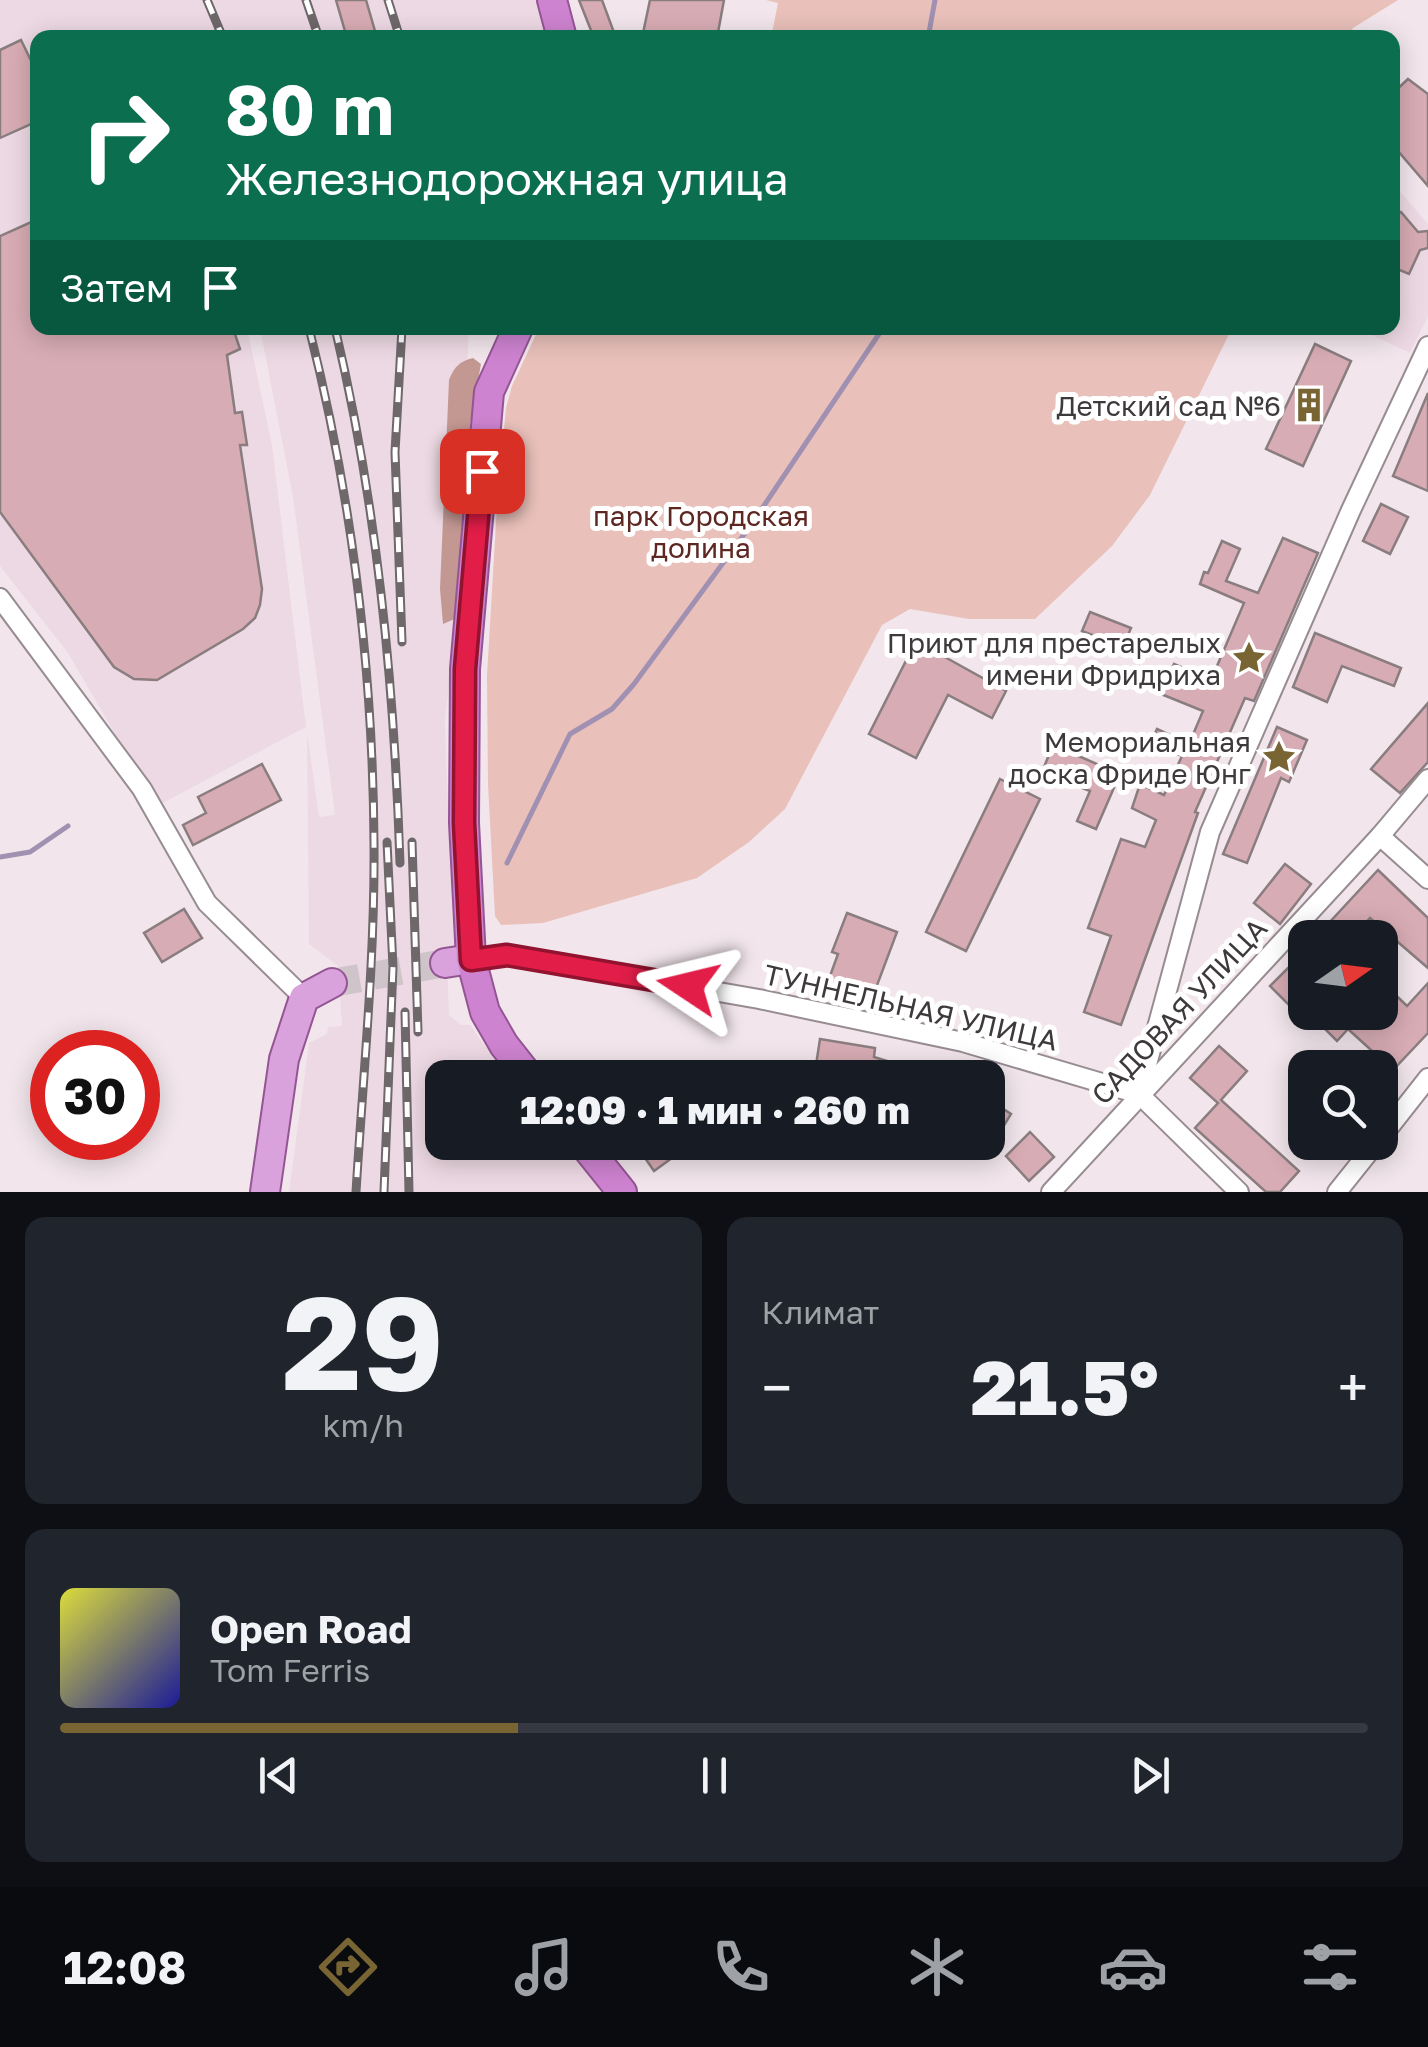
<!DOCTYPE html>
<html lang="ru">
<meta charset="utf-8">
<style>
body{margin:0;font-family:"Golos Text",sans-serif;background:#20242c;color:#f1f3f6;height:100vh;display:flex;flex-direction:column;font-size:38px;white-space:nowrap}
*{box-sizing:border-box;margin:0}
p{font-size:32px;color:#9ea1a6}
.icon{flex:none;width:55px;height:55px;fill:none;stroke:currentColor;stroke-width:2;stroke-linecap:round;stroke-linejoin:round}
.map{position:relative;height:1192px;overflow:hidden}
.side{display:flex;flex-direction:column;gap:25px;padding:25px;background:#0d0f14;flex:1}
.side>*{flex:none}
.top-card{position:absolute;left:30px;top:30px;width:1370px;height:305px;border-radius:20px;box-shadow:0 5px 25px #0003;background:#0b6e4f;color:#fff;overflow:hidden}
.needle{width:65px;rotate:76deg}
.tools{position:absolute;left:1288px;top:920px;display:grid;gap:20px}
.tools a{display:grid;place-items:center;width:110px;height:110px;border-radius:20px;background:#171b24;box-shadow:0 5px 25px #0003;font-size:50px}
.speed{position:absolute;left:30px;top:1030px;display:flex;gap:20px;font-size:50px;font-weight:700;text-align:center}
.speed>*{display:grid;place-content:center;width:130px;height:130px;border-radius:50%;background:#171b24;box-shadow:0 5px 25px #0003;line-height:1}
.speed .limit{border:15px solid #d22;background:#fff;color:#111}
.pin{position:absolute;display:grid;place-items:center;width:85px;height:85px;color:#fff;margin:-42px;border-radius:20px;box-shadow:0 5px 15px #0006}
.me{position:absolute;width:110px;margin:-55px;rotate:280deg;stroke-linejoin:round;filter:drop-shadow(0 0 8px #0008)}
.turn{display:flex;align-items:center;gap:35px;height:210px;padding:0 30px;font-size:45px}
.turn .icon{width:130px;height:130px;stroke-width:2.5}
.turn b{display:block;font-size:70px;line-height:85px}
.then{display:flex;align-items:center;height:95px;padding:0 30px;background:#0003;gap:20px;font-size:38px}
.big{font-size:75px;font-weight:800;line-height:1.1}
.side .widget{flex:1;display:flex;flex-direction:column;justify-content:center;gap:15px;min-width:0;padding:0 35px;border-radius:20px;background:#20242c}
.side .dial{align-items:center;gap:0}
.dial b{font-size:130px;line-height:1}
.song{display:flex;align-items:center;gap:30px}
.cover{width:120px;height:120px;border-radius:15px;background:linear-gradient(135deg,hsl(60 70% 55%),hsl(240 70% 35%))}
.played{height:10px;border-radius:5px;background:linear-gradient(90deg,#796433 35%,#363941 35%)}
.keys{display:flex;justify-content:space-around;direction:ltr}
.heat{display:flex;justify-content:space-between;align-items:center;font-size:55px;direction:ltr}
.side .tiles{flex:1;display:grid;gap:25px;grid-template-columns:1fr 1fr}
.widget:last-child{grid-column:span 2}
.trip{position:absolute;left:425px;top:1060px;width:580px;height:100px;border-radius:20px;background:#171b24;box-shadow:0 5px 25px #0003;font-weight:800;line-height:100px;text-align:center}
.tabs{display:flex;height:160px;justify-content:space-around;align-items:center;background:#090b0e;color:#9ea1a6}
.tabs .icon{width:70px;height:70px}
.tabs .active{color:#796433}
.tabs b{font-size:45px;color:#f1f3f6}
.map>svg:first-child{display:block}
.built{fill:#edd9e3}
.green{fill:#e9c0ba}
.forest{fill:#c39893}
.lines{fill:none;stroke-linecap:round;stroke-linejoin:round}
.stream{stroke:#a090b1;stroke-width:5}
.building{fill:#d8acb4;stroke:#897d7f;stroke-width:2.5}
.primary-tunnel{stroke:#cec4c9;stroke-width:28;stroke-dasharray:28 14;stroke-linecap:butt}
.minor-casing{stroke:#978c91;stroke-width:22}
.primary-casing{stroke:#945594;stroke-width:32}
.trunk-casing{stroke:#945594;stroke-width:32}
.minor{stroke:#fff;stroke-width:18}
.primary{stroke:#daa2dc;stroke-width:28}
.trunk{stroke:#ce83d0;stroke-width:28}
.rail-casing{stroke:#6e686b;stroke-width:9}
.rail{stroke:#fff;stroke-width:5;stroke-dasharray:15;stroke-linecap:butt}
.route-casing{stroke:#92132f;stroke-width:25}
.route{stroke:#e11d48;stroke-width:18}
.labels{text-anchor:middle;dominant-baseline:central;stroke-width:10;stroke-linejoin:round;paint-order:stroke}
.poi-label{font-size:28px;fill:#3e3a3c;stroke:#fff;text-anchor:end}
.park-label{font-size:28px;fill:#5e2722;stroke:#fff}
.street-label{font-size:28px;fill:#3e3a3c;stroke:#fff}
</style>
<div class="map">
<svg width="1428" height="1192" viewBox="0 0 1428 1192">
<rect width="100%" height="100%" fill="#f2e6ec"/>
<g class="built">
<polygon points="0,0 542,0 556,37 38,38 38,328 247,328 272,445 306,727 157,806 68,653 0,566"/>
<polygon points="1393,183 1428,224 1428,316 1410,353 1357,328 1392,328"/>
<polygon points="260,328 469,328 453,649 445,721 450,867 460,948 447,963 449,1015 461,1025 470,1025 485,1046 517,1077 442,1078 442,1142 565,1143 601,1192 289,1192 309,1043 327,1034 328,1027 342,1026 338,966 309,944 307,732 319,817 335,815 293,497"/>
</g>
<g class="green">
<polygon points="766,0 1398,0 1353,28 1348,37 771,38 778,3"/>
<polygon points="539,328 1232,328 1150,495 1112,546 1035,619 969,619 910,609 882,625 785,809 749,842 697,878 543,923 501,925 495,916 488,784 487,676 497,506 506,408 512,386"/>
</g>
<path class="forest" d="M473,358L481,364L470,424L469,513L457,618L443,624L440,589L449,380C454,367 460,361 473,358Z"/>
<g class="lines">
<g class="stream">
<polyline points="928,38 935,0"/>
<polyline points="0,857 30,852 68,826"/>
<polyline points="507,863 570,734 612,709 634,684 751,525 883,328"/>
</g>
</g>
<g class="building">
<polygon points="336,0 366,0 377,38 347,38"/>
<polygon points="579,0 602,0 616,38 594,38"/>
<polygon points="650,0 724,0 717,38 642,38"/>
<polygon points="21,40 38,75 38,121 0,138 0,50"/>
<polygon points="1408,79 1428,94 1428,186 1392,144 1392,94"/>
<polygon points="1401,212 1418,232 1428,231 1428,248 1420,250 1409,274 1392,267 1392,219"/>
<polygon points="38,219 38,328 233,328 240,349 227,355 235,413 242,412 247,445 240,445 262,589 260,605 255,618 243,629 157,680 134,679 114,667 0,512 0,236"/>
<polygon points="1315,344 1351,361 1303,466 1266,449"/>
<polygon points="1428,393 1428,491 1393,476"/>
<polygon points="1381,504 1408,517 1390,554 1363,541"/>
<polygon points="1283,538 1318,553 1254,701 1245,698 1195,812 1198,813 1121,1025 1084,1012 1111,936 1088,928 1121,839 1145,847 1156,820 1132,808 1140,784 1164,795 1182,756 1151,742 1157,729 1189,744 1203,711 1161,694 1174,664 1211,680 1244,603 1200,584 1204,572 1208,573 1222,541 1240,549 1226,581 1258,593"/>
<polygon points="1090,612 1131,628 1123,647 1082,631"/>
<polygon points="1315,633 1401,668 1394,686 1342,666 1327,702 1293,687"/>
<polygon points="916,641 1006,691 992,718 948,695 916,758 869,734"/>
<polygon points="1428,703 1428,762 1400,793 1371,769"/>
<polygon points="1277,727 1307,740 1289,782 1281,778 1247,863 1223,854"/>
<polygon points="1053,745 1120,774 1096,829 1077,821 1090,791 1042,772"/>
<polygon points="262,764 281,800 193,845 183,825 206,813 198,797"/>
<polygon points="1000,779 1040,799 966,951 926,932"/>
<polygon points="1285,864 1311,884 1280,924 1254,903"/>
<polygon points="1378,870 1428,918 1428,968 1370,918 1352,938 1315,938"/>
<polygon points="184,909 202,938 162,962 144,933"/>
<polygon points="847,913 897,932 870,1004 826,987 838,954 832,952"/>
<polygon points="1305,951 1305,1021 1270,986"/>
<polygon points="1380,980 1407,1006 1428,983 1428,1033 1393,1070 1348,1029 1337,1041 1308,1012 1380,1012"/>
<polygon points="820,1039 875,1048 874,1057 930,1074 929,1078 814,1078"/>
<polygon points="1219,1046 1247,1071 1221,1100 1299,1171 1280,1192 1266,1192 1195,1128 1218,1103 1190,1078"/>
<polygon points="988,1099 1011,1114 988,1152"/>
<polygon points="1030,1132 1054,1157 1029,1181 1006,1156"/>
<polygon points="634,1142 694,1142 654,1171"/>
</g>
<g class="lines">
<polyline class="primary-tunnel" points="332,983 445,963"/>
<g class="minor-casing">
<g id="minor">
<polyline points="0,598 142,789 207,903 304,998"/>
<polyline points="1380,836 1428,879"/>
<polyline points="471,959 507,955 759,999 963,1042 1139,1094 1239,1192"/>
<polyline points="1139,1094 1210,832 1351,510 1428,346"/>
<polyline points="1380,1139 1428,1078"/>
<polyline points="1051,1192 1380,836 1428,779"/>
<polyline points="1337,1192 1377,1142"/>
</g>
</g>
<g class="primary-casing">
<g id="primary">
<polyline points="445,963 471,959"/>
<polyline points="265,1192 284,1059 304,998 332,983"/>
</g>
</g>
<g class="trunk-casing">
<g id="trunk">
<polyline points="552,0 562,38"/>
<polyline points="518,328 489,392 465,669 464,823 471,959 485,1012 504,1045 530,1078"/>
<polyline points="582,1142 622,1192"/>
</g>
</g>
<use href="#minor" class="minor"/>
<use href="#primary" class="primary"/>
<use href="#trunk" class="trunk"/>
<g class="rail-casing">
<g id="rail">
<polyline points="207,0 223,38"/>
<polyline points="306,0 319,38"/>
<polyline points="388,0 400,38"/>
<path d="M309,328C352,497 373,670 374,844C375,960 363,1076 356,1192"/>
<path d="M335,328C377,504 394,682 400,863"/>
<polyline points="402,642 395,452 402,328"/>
<polyline points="412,842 418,1032"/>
<polyline points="405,1012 409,1192"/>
<polyline points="384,1192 393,967 387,842"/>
</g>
</g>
<use href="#rail" class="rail"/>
</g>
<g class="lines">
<g class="route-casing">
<polyline id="route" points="482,471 465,669 464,823 471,960 507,955 688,986"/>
</g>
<use href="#route" class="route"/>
</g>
<defs>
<g id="building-bare" transform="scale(2.7)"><path d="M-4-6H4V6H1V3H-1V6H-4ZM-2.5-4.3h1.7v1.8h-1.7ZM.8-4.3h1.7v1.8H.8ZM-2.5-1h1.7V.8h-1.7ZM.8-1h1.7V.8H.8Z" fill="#796433" stroke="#fff" stroke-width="2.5" paint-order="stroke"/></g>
<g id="sight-bare" transform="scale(2.7)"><path d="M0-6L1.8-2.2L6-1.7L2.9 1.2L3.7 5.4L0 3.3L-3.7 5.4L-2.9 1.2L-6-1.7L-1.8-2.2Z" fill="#796433" stroke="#fff" stroke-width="2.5" paint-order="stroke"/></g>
</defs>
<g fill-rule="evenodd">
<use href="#building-bare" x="1309" y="405"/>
<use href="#sight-bare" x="1249" y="658"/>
<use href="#sight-bare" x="1279" y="757"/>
</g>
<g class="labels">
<g class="poi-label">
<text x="1281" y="405">Детский сад №6</text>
<text x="1221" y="642">Приют для престарелых<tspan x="1221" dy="32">имени Фридриха</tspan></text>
<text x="1251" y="741">Мемориальная<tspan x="1251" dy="32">доска Фриде Юнг</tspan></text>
</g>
<g class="park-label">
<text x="701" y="515">парк Городская<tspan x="701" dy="32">долина</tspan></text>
</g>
<g class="street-label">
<text transform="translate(911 1007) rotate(13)">ТУННЕЛЬНАЯ УЛИЦА</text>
<text transform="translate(1179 1011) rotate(-47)">САДОВАЯ УЛИЦА</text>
</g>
</g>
</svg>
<div class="tools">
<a><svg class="needle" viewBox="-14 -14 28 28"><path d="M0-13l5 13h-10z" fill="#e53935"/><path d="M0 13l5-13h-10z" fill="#9ea1a6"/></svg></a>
<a><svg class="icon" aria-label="search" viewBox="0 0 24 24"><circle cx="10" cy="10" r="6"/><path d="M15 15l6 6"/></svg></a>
</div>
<div class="speed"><div class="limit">30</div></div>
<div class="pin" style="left:482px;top:471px;background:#d93025"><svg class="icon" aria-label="arrive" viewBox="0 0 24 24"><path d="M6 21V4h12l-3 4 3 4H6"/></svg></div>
<svg class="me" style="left:688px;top:986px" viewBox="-20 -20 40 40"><path d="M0-17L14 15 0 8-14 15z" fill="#e11d48" stroke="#fff" stroke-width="4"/></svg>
<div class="trip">12:09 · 1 мин · 260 m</div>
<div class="top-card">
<div class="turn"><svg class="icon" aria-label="right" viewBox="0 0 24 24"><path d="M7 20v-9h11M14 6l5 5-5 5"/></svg><div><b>80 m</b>Железнодорожная улица</div></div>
<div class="then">Затем<svg class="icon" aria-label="arrive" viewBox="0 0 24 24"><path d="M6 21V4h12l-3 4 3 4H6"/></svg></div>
</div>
</div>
<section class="side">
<div class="tiles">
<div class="widget dial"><b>29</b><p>km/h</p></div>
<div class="widget"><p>Климат</p>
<div class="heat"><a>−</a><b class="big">21.5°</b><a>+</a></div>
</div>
<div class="widget">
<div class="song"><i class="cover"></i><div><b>Open Road</b><p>Tom Ferris</p></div></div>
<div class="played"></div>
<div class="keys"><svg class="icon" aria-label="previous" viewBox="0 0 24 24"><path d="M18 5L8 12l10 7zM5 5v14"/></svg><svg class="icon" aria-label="pause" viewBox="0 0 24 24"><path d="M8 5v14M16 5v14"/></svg><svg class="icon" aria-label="next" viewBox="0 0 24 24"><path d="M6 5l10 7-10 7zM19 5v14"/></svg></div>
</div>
</div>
</section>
<nav class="tabs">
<b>12:08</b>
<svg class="icon active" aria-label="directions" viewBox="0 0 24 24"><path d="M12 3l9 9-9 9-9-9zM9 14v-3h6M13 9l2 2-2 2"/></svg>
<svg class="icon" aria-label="music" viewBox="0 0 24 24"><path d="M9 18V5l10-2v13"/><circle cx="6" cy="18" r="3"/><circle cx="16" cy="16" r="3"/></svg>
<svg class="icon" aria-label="phone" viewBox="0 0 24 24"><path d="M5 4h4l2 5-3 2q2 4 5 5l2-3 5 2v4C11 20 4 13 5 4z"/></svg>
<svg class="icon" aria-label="climate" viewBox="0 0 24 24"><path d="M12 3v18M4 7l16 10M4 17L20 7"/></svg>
<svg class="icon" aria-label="car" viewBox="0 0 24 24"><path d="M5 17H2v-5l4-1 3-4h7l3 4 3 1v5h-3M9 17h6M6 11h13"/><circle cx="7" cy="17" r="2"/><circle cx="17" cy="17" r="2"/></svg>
<svg class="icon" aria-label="filters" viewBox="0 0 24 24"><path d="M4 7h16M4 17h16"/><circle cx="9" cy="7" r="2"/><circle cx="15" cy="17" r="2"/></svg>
</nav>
